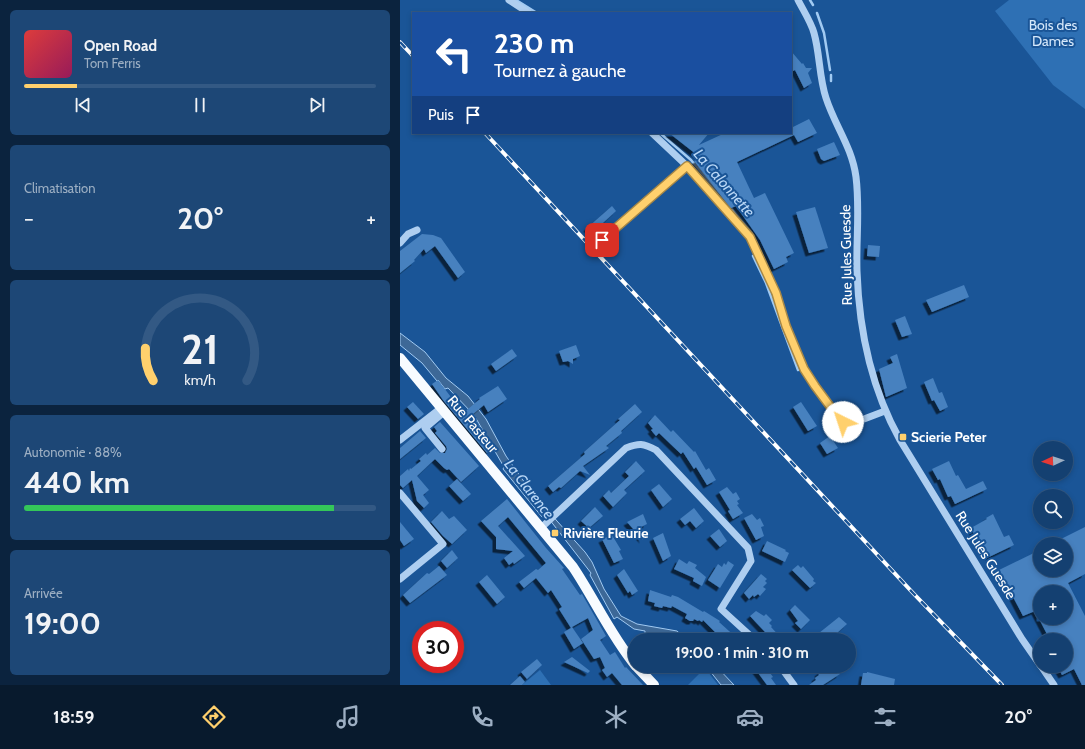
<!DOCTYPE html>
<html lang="fr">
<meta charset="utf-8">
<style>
body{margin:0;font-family:Cabin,sans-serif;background:#1d4776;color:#f1f3f6;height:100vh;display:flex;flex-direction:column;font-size:15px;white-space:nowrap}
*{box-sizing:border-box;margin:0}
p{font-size:13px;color:#9dafc3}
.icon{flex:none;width:22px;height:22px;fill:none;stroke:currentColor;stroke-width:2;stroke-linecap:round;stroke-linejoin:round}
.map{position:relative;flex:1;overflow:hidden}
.details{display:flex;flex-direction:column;gap:10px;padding:10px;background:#0b233e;width:400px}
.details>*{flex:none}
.top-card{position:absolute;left:12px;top:12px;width:380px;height:122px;border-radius:0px;box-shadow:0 2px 6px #0003,0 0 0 1px #335984;background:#1a4fa0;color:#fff;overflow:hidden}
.needle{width:26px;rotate:267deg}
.controls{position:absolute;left:633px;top:441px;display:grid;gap:8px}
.controls a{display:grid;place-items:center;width:40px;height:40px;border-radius:50%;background:#144071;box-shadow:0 2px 6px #0003,0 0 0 1px #335984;font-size:20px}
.speed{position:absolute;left:12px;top:621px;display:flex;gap:8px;font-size:20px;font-weight:700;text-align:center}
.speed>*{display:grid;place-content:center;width:52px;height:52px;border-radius:50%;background:#144071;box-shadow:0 2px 6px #0003,0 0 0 1px #335984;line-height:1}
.speed .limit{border:6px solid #d22;background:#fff;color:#111}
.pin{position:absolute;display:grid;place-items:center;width:34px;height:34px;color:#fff;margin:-17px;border-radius:8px;box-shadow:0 2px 6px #0006}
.me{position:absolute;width:44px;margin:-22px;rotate:319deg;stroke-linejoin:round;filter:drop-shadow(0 0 3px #0008)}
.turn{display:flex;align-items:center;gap:14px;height:84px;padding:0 16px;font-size:18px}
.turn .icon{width:52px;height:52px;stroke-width:2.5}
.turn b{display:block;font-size:28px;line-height:34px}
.then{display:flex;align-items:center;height:38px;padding:0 16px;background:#0003;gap:8px;font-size:15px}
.big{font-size:30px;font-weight:800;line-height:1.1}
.details .widget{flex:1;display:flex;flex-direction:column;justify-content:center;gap:6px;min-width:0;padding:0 14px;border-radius:6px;background:#1d4776}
.details .dial{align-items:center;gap:0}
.dial svg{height:104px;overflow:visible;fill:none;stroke:#335984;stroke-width:7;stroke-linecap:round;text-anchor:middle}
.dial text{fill:#f1f3f6;stroke:none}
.song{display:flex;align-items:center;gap:12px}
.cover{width:48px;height:48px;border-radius:6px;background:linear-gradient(135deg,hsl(0 70% 55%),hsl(330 70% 35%))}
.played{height:4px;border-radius:2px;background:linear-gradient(90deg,#ffd06d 15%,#335984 15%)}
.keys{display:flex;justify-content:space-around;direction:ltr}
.heat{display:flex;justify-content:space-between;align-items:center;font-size:22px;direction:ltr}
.charge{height:6px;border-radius:3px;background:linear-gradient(90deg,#34c759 88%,#335984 0)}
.trip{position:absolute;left:228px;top:633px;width:228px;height:40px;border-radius:20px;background:#144071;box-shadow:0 2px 6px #0003,0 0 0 1px #335984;font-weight:800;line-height:40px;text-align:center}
.tab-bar{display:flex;height:64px;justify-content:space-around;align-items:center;background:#081a2d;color:#9dafc3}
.tab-bar .icon{width:28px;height:28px}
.tab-bar .selected{color:#ffd06d}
.tab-bar b{font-size:18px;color:#f1f3f6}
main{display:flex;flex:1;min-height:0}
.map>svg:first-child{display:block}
.green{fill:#2e70b4}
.water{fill:#3d6897;stroke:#a1caf2}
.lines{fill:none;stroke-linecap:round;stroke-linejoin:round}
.stream{stroke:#a1caf2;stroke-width:2.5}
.building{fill:#4781bf;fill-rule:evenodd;filter:url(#shadow)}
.minor{stroke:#aecef0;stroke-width:7}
.major{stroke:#f7fbff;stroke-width:10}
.rail-casing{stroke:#fff;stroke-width:4}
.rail{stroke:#1a5597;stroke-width:2.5;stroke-dasharray:8;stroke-linecap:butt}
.route-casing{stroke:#a68747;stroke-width:10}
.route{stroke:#ffd06d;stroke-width:7}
.poi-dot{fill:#ffd06d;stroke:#1a5597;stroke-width:1.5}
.labels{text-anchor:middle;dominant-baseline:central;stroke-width:4;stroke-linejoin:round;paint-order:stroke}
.park-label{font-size:14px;fill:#d5e8fb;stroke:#1a5597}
.street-label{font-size:14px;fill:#fff;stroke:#1a5597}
.poi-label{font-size:14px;font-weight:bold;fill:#fff;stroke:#1a5597;text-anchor:start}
.water-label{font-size:15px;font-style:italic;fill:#bad8f7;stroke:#1a5597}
</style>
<main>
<section class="details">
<div class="widget">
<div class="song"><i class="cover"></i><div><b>Open Road</b><p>Tom Ferris</p></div></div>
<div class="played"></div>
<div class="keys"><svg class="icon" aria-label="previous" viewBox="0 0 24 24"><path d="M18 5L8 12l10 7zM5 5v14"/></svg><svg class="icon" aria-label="pause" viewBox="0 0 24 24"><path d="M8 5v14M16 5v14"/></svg><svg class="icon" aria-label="next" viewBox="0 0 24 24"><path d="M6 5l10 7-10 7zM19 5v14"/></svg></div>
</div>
<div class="widget"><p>Climatisation</p>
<div class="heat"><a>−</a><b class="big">20°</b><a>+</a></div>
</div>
<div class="widget dial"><svg viewBox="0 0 100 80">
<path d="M14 69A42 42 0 1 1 86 69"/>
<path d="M14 69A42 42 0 0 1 8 44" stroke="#ffd06d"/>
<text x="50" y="56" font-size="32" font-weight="700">21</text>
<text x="50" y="72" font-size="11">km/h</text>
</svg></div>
<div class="widget"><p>Autonomie · 88%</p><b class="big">440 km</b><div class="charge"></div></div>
<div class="widget"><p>Arrivée</p><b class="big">19:00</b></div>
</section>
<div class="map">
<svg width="685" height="685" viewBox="0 0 685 685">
<defs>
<filter id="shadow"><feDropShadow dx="-3.5" dy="3.5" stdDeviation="0" flood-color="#0009"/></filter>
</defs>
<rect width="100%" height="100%" fill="#1a5597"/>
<g class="green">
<polygon points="609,0 685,0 685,109 653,85 595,11"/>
<polygon points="305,668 318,685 288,685"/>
<polygon points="140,670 151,685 122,685"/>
</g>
<g class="water">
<polygon points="0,333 25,352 46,378 68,396 86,419 106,456 125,483 157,521 185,552 192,562 204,589 221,616 237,624 277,631 287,640 275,640 274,639 245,635 245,631 234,629 217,617 214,619 190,575 191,573 146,515 142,517 103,469 104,467 74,415 48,388 45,389 38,380 37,381 22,363 0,345"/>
<polygon points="306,666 316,666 334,685 321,685"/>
</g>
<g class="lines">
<g class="stream">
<polyline points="116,0 137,13"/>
<polyline points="410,0 413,5"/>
<polyline points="417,13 424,33 430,70"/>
<polyline points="431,75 431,81"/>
<polyline points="260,133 291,160 352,233"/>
<polyline points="353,256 366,283 398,370"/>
</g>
</g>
<g class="building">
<polygon points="391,51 402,64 403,63 406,68 412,68 408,73 412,83 404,88 395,70 391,72"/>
<polygon points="409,119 417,133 398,142 394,135 337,162 354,198 365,193 394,253 386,257 388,262 374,269 360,240 336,206 331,208 294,161 301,158 269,133 309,133 299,145 325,133 391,133 391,128"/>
<polygon points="434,142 440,155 424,161 421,159 417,149"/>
<polygon points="212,206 216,211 192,233 187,228"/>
<polygon points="415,207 428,248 409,253 396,212"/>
<polygon points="22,234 33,235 41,238 65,272 58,278 35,246 26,253 24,249 14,260 15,261 0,273 0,251"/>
<polygon points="468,245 480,246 479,257 467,256"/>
<polygon points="564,285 569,297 532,312 526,300"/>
<polygon points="505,316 512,334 502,337 495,320"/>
<polygon points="176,345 180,356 173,359 173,364 168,361 163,362 159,351"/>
<polygon points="112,349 117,356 96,371 91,364"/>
<polygon points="497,354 507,388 486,397 479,369 493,363 490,357"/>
<polygon points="533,378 539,393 542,392 548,407 540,411 534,400 532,401 524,382"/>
<polygon points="38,380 63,413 80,399 79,398 98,386 107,399 88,412 84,405 73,414 84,434 83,435 85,437 83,438 91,449 87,453 43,400 32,384"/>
<polygon points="13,402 24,414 18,419 7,407"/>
<polygon points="401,402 417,426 408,431 393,407"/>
<polygon points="235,404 242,412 221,431 222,433 206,446 209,448 183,466 190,475 180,471 161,488 159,487 153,492 148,486 185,454 184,452 220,420 218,419"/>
<polygon points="255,415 271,432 273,430 294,452 295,451 306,470 309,468 316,480 307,485 296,467 294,469 283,452 281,454 259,433 256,436 251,430 253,429 248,423"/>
<polygon points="40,422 79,466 61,482 49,469 47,470 44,468 35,459 17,476 29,490 23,495 29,503 24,508 17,501 12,480 3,488 0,485 0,476 8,469 9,471 10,468 11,469 21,461 19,459 26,453 27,455 35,448 40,453 45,453 47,449 46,446 35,433 37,431 34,427"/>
<polygon points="20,431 26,438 0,459 0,448"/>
<polygon points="430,436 438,448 427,454 420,443"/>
<polygon points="236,461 245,471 224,490 227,493 213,507 203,496 209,490 211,493 229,476 225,472"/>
<polygon points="549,461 556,476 558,475 566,489 583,481 587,489 555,504 551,496 548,497 540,479 538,480 532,469"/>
<polygon points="57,479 71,494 63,501 49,486"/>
<polygon points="259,484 272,499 263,507 251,490"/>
<polygon points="327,487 333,494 336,492 340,499 337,501 339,504 337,505 343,513 333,519 328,511 330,510 319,492"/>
<polygon points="107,499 146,548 164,568 162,569 180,595 182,594 206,636 200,640 210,655 215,652 225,668 226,667 243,685 222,685 212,673 207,677 202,670 205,668 200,657 194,659 181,639 193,630 188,618 172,627 183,643 174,649 164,632 171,628 159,609 162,607 151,590 148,593 136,578 124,588 119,582 136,569 138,570 146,563 108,517 98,526 125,556 114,564 113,562 109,565 104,558 113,551 96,549 96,537 81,521"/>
<polygon points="195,507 203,516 189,528 181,521"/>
<polygon points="294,508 304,521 296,528 290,521 285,525 280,519"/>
<polygon points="42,511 49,519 54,516 67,530 52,544 43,536 31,522"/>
<polygon points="243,514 247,524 239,528 243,540 227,522"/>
<polygon points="352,514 357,520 360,518 364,526 361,527 364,536 356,540 344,518"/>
<polygon points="593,514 604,537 609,535 614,545 589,557 584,547 581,548 571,528 587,519 586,518"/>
<polygon points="0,522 14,539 4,546 0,540"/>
<path d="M685,527V574L668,583L685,616V685H682L674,669L662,675L657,666H666V640H650L635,611L623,616L599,570L640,550V570H666V544H651ZM640,592H666V618H640Z"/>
<polygon points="319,529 327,541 320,547 310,536"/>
<polygon points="263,533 271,556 263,561 253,538"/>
<polygon points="212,535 221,550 219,551 223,559 214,563 202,539"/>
<polygon points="367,541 386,550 385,551 389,553 385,562 362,551"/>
<polygon points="52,550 58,558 47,568 41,561"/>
<polygon points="279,559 287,564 289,561 297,565 295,568 306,577 302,586 293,581 294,578 274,569"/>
<polygon points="328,561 334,565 320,588 308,580 318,564 322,567 324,563 326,565"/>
<polygon points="398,565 401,568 403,566 414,579 413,581 416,583 410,588 392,570"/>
<polygon points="39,566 47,575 10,603 3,595 27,573 29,574"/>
<polygon points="224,569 238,591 232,595 230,591 228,593 217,575"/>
<polygon points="361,574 367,579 365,581 367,583 363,587 366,589 360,596 358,594 354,597 353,595 349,599 344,593"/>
<polygon points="87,575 105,597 97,604 79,582"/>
<polygon points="250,590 271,597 272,595 278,597 303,612 304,611 320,621 319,622 339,640 319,640 314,635 316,633 303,620 302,622 299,620 298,621 294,619 293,621 290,621 285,618 287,614 272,606 271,608 263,606 262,608 254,606 255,603 248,601"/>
<polygon points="395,605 410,620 401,629 395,623 398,621 390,610"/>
<polygon points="356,611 364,616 366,614 372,620 369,623 372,626 371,627 383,640 371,640 364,633 365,632 350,616"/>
<polygon points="439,617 447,624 437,633 440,636 435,640 425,640 419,633"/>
<polygon points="172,657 190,671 188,673 164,662"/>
<polygon points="137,659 142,665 127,679 121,672"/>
<polygon points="353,666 365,666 373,677 371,678 376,685 367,685"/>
<polygon points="435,667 440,674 423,685 409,685 416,680 415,678 419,675 418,673 425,668 427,671 431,668 432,669"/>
<polygon points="467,672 495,679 494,685 461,685 463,673 467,673"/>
<polygon points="120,676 125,682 122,685 110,685"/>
</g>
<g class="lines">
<g class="minor">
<polyline points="109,0 129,13"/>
<path d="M398,0C403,10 411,22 414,33C420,54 419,77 426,98C435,126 452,147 456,177C460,209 456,240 457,271C459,330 471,388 500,440L622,639L640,665"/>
<polyline points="252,133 287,166 350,237 376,293 386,326 405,369 415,386 438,418 443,422 454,422 464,419 485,411"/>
<polyline points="203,240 287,166"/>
<polyline points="0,243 8,234 17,230"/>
<polyline points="0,440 41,408"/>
<polyline points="42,449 25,428 44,412"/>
<polyline points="0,493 43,544 0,579"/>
<path d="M141,528L226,448C239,443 243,443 256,450L348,548L351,561L321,609L355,640"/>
<polyline points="380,666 394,685"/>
<polyline points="641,666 654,685"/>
</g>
<g class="major">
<path d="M0,358L173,567C195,600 210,634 235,665"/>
<polyline points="236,666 254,685"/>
</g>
<g class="rail-casing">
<g id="rail">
<polyline points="0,42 13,56"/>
<polyline points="85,133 513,593 602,685"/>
</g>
</g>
<use href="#rail" class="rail"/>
</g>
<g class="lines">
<g class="route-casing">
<polyline id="route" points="202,240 287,166 350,237 376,293 386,326 404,369 415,386 432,409 443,422"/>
</g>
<use href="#route" class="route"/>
</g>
<g class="poi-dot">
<rect x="499" y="433" width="8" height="8" rx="2"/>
<rect x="151" y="529" width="8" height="8" rx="2"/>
</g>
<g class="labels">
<g class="park-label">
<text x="653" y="25">Bois des<tspan x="653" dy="16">Dames</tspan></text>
</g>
<g class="street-label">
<text transform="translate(446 255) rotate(-91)">Rue Jules Guesde</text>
<text transform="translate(73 424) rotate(50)">Rue Pasteur</text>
<text transform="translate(586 555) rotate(58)">Rue Jules Guesde</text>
</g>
<g class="poi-label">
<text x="511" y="437">Scierie Peter</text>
<text x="163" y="533">Rivière Fleurie</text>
</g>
<g class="water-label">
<text transform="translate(324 183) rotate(49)">La Calonnette</text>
<text transform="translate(129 489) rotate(52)">La Clarence</text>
</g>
</g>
</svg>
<div class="controls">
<a><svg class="needle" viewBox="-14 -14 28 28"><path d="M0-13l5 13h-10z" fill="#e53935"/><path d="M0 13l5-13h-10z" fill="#9dafc3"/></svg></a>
<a><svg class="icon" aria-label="search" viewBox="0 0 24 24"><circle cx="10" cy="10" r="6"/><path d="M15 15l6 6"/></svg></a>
<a><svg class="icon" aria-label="layers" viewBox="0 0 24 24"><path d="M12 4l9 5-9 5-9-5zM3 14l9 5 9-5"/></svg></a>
<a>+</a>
<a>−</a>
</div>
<div class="speed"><div class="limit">30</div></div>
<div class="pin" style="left:202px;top:240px;background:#d93025"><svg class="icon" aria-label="arrive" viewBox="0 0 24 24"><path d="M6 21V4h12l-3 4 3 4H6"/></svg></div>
<svg class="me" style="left:443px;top:422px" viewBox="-20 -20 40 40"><circle r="19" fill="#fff"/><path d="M0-13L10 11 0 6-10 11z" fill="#ffd06d"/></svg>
<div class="trip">19:00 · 1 min · 310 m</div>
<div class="top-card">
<div class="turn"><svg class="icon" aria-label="left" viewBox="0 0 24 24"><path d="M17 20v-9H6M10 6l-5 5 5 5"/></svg><div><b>230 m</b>Tournez à gauche</div></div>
<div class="then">Puis<svg class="icon" aria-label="arrive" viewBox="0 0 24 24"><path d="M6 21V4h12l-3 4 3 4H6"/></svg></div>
</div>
</div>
</main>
<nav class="tab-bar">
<b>18:59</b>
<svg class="icon selected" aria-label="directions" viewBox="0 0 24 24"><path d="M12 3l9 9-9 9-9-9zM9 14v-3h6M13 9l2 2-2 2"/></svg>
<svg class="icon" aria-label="music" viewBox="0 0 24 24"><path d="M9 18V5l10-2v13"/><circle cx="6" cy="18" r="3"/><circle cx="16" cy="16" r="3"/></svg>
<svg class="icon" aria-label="phone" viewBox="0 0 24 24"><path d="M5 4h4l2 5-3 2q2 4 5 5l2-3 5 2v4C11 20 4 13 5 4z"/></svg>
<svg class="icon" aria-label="climate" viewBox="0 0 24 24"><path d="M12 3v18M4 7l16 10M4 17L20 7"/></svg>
<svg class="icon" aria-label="car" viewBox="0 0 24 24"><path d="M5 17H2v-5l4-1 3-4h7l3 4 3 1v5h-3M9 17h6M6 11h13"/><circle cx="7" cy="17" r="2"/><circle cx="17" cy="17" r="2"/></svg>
<svg class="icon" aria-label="filters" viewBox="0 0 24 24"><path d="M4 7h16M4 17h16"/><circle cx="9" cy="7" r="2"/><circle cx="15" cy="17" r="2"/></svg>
<b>20°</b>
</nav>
